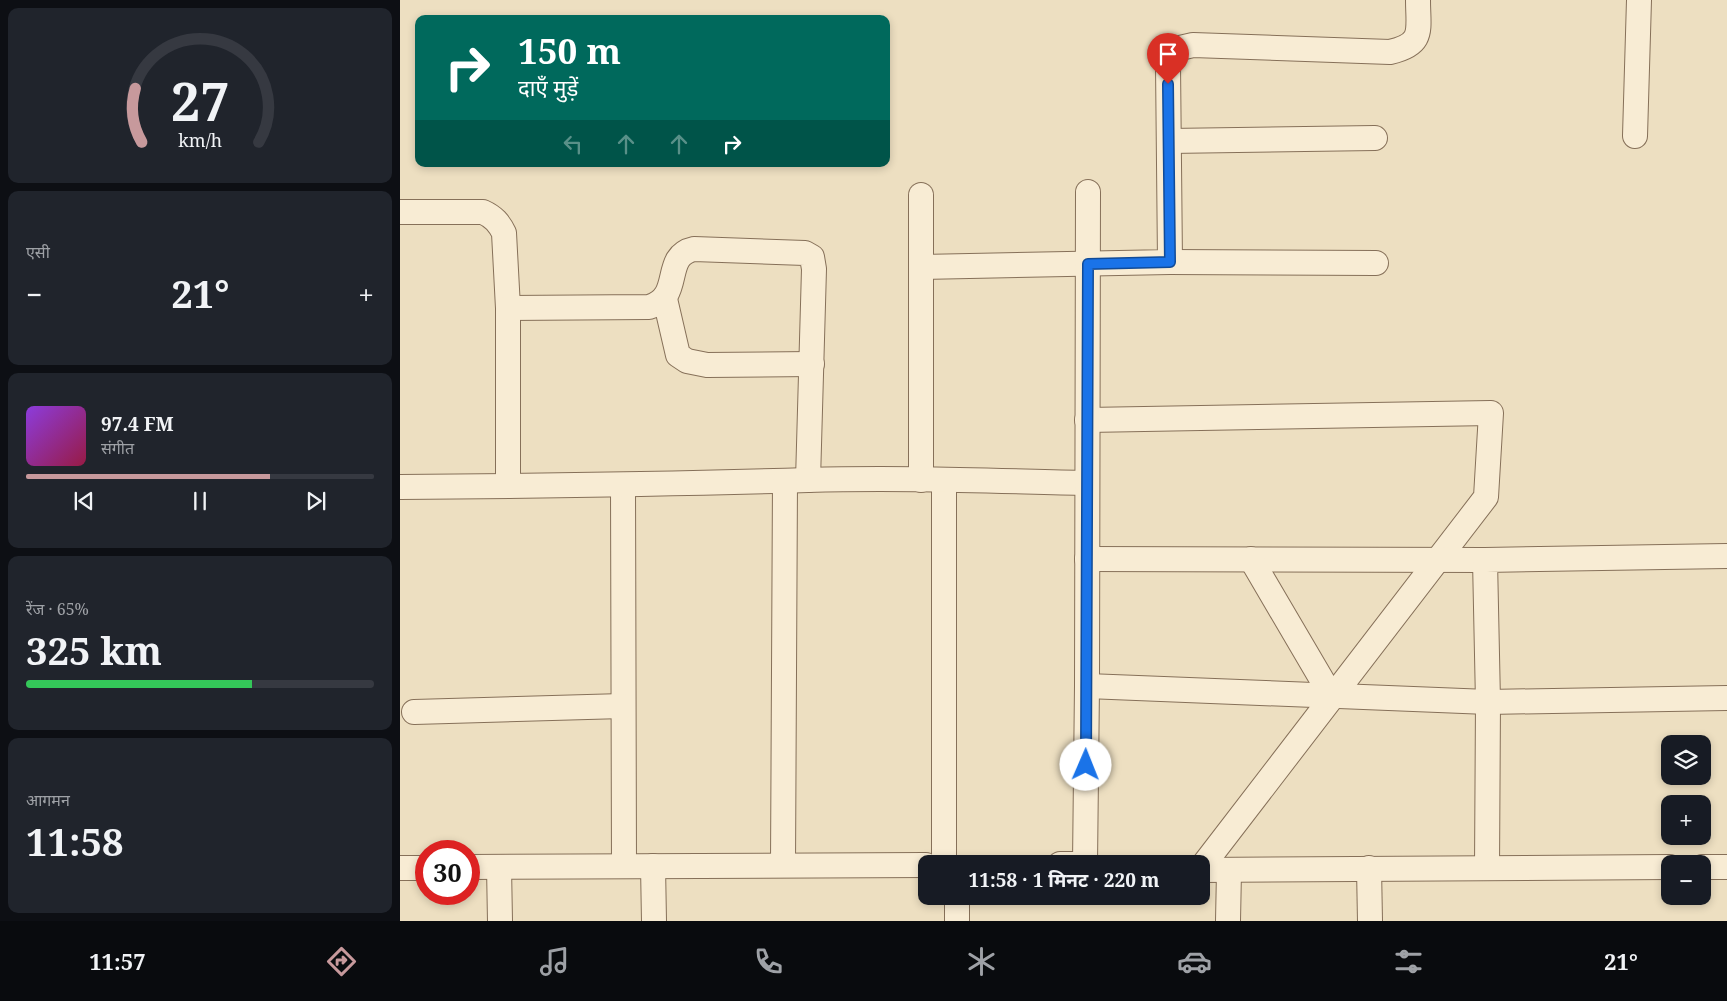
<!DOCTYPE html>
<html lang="hi">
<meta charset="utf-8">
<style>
body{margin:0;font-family:"Noto Serif","Noto Sans Devanagari",serif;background:#20242c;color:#f1f3f6;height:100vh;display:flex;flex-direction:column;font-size:19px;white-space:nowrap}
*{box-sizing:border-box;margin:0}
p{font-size:16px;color:#9ea1a6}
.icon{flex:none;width:28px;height:28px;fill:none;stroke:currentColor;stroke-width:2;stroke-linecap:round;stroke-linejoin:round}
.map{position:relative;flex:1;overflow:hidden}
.drawer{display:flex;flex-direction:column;gap:8px;padding:8px;background:#0d0f14;width:400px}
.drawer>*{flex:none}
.hud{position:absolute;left:15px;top:15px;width:475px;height:152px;border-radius:10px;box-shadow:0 2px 8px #0003;background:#00695c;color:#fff;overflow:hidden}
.buttons{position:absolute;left:1261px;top:735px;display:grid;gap:10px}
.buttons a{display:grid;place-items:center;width:50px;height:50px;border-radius:10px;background:#171b24;box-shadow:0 2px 8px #0003;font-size:25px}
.speed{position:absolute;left:15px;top:840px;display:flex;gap:10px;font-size:25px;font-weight:700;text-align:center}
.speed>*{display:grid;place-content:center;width:65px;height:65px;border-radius:50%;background:#171b24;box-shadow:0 2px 8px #0003;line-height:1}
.speed .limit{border:8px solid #d22;background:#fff;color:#111}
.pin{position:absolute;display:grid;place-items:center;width:42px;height:42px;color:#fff;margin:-51px -21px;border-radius:50% 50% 50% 0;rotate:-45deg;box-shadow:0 0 5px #0007}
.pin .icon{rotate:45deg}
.me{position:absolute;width:55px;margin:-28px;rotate:1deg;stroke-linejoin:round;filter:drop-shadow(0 0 4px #0008)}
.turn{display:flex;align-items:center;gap:18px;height:105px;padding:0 20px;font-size:22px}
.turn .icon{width:65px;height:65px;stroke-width:2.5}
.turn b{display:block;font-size:35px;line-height:42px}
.lanes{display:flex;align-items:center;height:48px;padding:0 20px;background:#0003;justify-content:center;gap:25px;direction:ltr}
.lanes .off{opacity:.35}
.big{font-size:38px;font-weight:700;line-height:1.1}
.drawer .widget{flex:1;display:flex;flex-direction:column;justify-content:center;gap:8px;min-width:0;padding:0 18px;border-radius:10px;background:#20242c}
.drawer .dial{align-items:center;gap:0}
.dial svg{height:130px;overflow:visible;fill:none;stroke:#363941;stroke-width:7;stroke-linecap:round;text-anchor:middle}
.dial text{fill:#f1f3f6;stroke:none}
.song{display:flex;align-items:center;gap:15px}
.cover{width:60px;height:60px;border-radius:8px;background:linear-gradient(135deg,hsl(270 70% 55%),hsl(340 70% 35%))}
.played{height:5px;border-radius:2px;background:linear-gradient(90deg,#c7999c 70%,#363941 70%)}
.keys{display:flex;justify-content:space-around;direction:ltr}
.heat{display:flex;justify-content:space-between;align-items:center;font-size:28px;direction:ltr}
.charge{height:8px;border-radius:4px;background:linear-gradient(90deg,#34c759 65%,#363941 0)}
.trip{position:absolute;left:518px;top:855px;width:292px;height:50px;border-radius:10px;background:#171b24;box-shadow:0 2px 8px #0003;font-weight:700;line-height:50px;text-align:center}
.menu{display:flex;height:80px;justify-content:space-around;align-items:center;background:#090b0e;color:#9ea1a6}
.menu .icon{width:35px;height:35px}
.menu .active{color:#c7999c}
.menu b{font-size:22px;color:#f1f3f6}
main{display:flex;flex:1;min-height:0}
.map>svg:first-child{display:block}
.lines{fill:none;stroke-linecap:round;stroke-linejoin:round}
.minor-casing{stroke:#867059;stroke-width:26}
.minor{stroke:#f8ecd4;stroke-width:24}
.route-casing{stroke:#114b97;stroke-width:12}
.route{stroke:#1a73e8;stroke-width:9}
</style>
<main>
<section class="drawer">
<div class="widget dial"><svg viewBox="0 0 100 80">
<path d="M14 69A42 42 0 1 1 86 69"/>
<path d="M14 69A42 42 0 0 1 10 36" stroke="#c7999c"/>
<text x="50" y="56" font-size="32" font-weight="700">27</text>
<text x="50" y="72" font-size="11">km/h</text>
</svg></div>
<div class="widget"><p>एसी</p>
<div class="heat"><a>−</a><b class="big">21°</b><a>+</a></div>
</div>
<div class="widget">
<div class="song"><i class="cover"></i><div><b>97.4 FM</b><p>संगीत</p></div></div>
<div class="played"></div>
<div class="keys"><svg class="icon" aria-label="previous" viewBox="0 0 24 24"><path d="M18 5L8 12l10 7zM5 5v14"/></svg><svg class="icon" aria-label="pause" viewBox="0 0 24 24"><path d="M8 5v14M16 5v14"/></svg><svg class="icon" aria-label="next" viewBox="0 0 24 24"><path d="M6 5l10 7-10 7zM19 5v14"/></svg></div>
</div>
<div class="widget"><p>रेंज · 65%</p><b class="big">325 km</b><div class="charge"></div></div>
<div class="widget"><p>आगमन</p><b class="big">11:58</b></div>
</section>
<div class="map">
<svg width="1327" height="921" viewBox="0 0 1327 921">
<rect width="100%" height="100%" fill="#eddfc1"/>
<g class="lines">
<g class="minor-casing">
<g id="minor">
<polyline points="1235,136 1239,0"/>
<polyline points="769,141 975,138"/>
<path d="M0,212H83C94,217 99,223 104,233L108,308V486"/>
<polyline points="770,262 976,263"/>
<path d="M521,267L770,262L768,65L771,54L780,48L793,45L990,52C1025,44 1018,30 1018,0"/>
<polyline points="265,299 278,355 287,361 307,365 412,364"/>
<path d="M108,308L249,307C284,297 261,256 294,249L405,253L412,257L414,269L408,480"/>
<polyline points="687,420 1091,413 1086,497 801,868"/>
<polyline points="521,480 521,195"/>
<polyline points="544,480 544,864"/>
<polyline points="223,485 224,866"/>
<path d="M0,487C136,486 272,484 408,480C501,477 594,481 687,483"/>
<polyline points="687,559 1085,560"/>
<polyline points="851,559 932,697"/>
<polyline points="687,686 1088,702 1327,698"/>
<polyline points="14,712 223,706"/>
<polyline points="660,864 687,864"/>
<polyline points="685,864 687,686 688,192"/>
<polyline points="383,865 385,481"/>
<polyline points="253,866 254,921"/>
<polyline points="69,867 526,865"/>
<polyline points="99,867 100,921"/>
<polyline points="1302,867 1327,867"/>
<polyline points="0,868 26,868"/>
<polyline points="969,868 970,921"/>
<polyline points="1087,868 1088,702 1085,560 1327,556"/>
<polyline points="801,870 1270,867"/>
<polyline points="557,896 557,921"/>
<polyline points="828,921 829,871"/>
</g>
</g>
<use href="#minor" class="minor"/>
</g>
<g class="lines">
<g class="route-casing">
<polyline id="route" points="686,765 688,264 770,262 768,84"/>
</g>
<use href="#route" class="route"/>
</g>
</svg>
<div class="buttons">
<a><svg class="icon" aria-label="layers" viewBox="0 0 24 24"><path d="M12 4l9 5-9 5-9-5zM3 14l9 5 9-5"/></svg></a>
<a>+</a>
<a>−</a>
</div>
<div class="speed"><div class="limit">30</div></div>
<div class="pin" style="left:768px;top:84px;background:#d93025"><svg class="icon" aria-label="arrive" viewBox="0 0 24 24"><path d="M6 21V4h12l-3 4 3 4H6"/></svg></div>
<svg class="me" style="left:686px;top:765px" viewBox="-20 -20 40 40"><circle r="19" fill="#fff"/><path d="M0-13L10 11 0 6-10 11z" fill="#1a73e8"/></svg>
<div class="trip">11:58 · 1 मिनट · 220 m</div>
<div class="hud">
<div class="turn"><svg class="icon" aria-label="right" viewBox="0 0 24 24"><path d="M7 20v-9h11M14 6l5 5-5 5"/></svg><div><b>150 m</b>दाएँ मुड़ें</div></div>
<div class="lanes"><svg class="icon off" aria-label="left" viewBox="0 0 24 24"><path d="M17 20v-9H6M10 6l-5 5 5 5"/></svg><svg class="icon off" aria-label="ahead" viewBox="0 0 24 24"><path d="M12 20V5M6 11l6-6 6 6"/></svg><svg class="icon off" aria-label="ahead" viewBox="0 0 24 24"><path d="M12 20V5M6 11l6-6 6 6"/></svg><svg class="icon" aria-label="right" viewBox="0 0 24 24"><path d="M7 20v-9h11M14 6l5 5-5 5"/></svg></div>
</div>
</div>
</main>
<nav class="menu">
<b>11:57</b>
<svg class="icon active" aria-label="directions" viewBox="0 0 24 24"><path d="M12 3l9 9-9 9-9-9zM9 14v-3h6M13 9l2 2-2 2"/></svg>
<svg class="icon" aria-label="music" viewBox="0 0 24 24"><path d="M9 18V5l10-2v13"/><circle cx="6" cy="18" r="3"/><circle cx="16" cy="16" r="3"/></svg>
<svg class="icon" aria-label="phone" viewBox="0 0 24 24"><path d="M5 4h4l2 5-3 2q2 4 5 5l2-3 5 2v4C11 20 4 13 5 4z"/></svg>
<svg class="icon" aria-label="climate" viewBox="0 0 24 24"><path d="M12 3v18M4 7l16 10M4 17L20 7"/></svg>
<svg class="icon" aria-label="car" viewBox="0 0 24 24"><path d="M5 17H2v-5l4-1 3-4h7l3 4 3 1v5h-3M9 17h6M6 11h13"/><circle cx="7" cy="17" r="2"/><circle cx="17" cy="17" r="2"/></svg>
<svg class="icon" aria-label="filters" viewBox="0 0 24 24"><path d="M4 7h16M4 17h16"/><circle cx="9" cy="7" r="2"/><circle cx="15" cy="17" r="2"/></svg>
<b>21°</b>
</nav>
